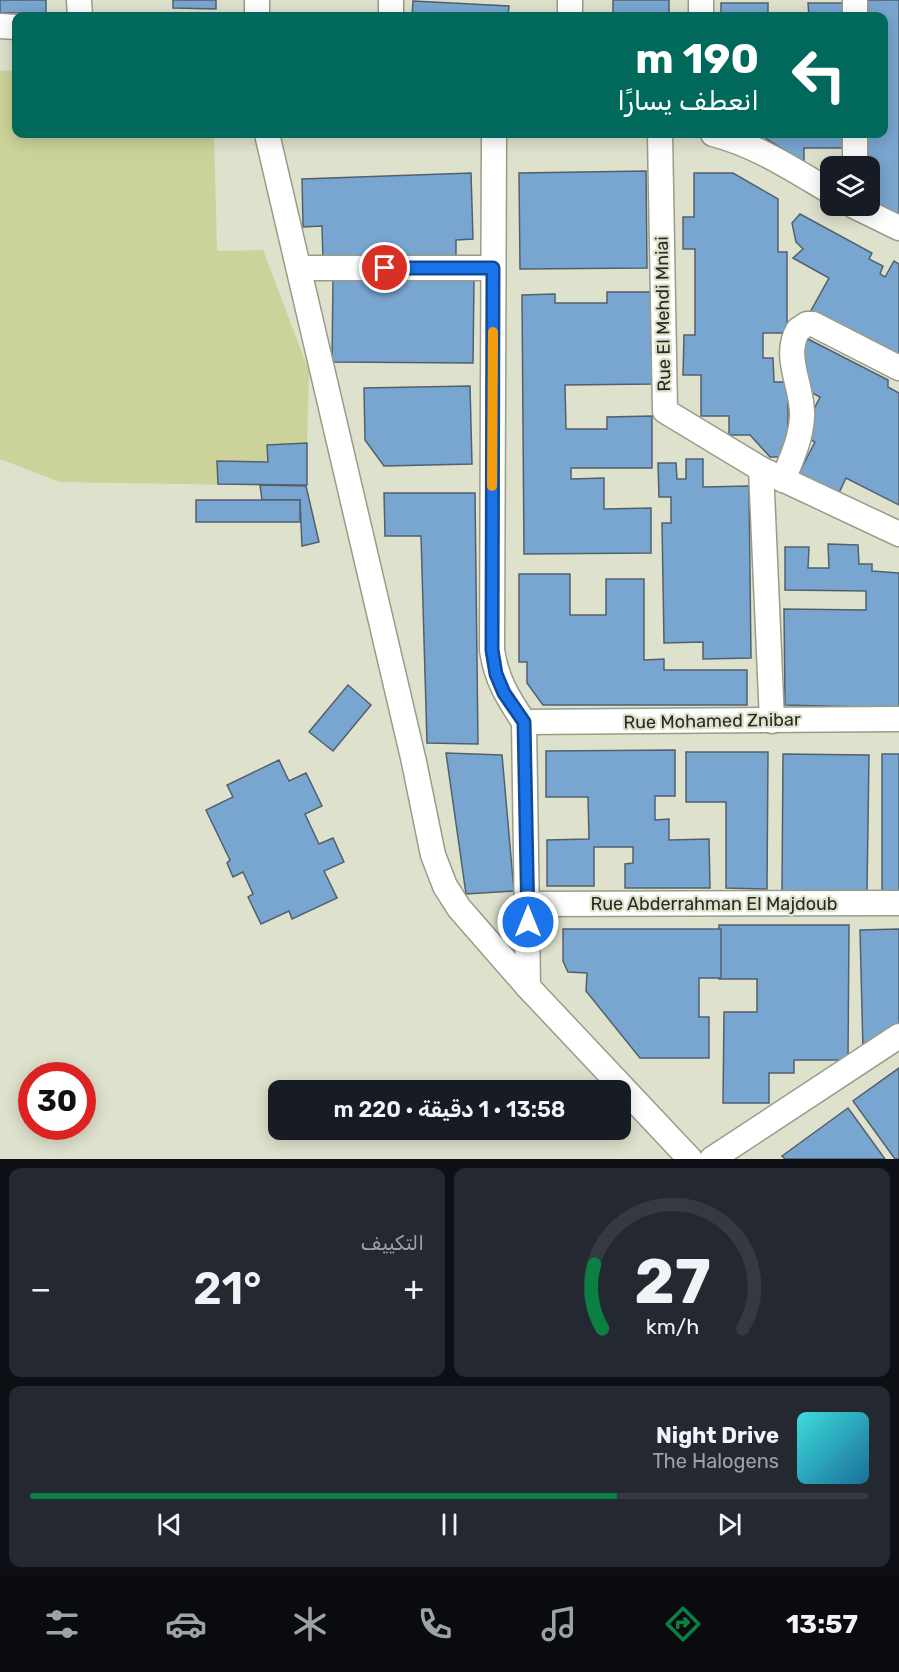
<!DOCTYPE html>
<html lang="ar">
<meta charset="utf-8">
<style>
body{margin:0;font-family:Rubik,Vazirmatn,sans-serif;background:#242831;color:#f1f3f6;direction:rtl;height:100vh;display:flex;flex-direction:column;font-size:22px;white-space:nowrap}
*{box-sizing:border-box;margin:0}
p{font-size:20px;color:#9ea1a6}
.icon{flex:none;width:33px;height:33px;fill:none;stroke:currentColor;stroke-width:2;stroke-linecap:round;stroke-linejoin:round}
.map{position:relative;height:1159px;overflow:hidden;direction:ltr}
.side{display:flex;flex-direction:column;gap:9px;padding:9px;background:#0d0f14;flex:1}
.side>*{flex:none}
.top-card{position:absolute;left:12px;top:12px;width:876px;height:126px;border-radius:12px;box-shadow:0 3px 15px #0003;direction:rtl;background:#00695c;color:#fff;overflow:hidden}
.fabs{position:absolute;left:820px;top:156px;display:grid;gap:12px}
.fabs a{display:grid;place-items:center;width:60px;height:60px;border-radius:12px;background:#171b24;box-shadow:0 3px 15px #0003;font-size:30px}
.speed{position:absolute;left:18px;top:1062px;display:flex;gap:12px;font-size:30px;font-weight:700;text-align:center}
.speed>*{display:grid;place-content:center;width:78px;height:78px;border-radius:50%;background:#171b24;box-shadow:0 3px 15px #0003;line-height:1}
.speed .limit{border:9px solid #d22;background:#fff;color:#111}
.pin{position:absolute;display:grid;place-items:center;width:51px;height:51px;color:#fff;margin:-26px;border:3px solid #fff;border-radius:50%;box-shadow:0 2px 6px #0007}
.me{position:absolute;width:66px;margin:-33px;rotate:0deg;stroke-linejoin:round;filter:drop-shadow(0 0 4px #0008)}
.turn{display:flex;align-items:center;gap:21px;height:126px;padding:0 30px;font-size:27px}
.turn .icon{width:78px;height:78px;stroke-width:2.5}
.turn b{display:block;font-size:42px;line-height:51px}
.big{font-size:45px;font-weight:600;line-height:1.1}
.side .card{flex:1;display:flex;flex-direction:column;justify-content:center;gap:9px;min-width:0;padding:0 21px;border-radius:12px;background:#242831}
.side .dial{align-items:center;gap:0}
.dial svg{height:156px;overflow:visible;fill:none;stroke:#363941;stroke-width:7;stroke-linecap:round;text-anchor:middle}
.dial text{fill:#f1f3f6;stroke:none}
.song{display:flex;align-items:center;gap:18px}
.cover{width:72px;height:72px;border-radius:9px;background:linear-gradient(135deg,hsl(180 70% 55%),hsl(200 70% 35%))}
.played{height:6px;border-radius:3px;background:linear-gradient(90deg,#0b8043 70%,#363941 70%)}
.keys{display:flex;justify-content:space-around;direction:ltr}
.heat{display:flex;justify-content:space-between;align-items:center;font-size:33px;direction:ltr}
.side .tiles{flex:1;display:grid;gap:9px;grid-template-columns:1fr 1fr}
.card:last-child{grid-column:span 2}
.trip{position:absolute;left:268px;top:1080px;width:363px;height:60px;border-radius:12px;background:#171b24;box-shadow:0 3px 15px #0003;font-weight:600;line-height:60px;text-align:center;direction:rtl}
.tabs{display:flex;height:96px;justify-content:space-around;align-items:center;background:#090b0e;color:#9ea1a6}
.tabs .icon{width:42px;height:42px}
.tabs .current{color:#0b8043}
.tabs b{font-size:27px;color:#f1f3f6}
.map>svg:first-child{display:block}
.green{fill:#cbd39a}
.building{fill:#79a6d0;stroke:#52606e;stroke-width:1.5}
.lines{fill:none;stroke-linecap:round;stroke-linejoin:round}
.street-casing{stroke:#999c88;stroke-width:27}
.street{stroke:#fff;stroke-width:24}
.route-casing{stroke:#114b97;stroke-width:15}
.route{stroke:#1a73e8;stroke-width:10}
.slow{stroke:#f59e0b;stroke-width:10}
.labels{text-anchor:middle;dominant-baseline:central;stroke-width:4.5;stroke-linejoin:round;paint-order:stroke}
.street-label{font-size:18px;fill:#292a22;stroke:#dee1cc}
</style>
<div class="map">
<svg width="899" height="1159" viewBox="0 0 899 1159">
<rect width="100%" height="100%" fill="#dee1cc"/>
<polygon class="green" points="16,70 16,134 214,134 217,251 263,250 309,371 306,486 60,482 0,459 0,71"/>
<g class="building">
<rect x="0" y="0" width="46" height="13"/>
<polygon points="173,0 216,0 216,9 173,8"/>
<rect x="613" y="0" width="56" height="16"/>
<polygon points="863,0 899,0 899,216 870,202 870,166 864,166 864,134 884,134 884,16 863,16"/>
<polygon points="413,1 509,6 508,16 412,16"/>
<rect x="721" y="3" width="47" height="13"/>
<polygon points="808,3 848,3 848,16 809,16"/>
<polygon points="759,134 848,134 848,148 804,148 804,163"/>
<polygon points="646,171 647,268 520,269 519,173"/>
<polygon points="471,173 473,239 456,240 456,258 323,262 322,226 303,227 302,179"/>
<polygon points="694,173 733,173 778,199 778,252 787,252 787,333 763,333 763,358 773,358 774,382 788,382 788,457 770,457 750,435 729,435 729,416 701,416 701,375 683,375 684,335 695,335 695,249 683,249 683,217 694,217"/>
<polygon points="800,214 872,253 869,259 883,266 880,274 885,277 894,261 899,264 899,364 808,316 829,278 793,258 803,249 796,242 792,223"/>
<polygon points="333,278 474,280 473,363 332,362"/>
<polygon points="607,292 652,292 653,384 565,385 566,429 607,429 607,417 652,416 652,468 571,468 571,479 604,478 604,509 651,508 651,553 524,554 522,295 555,294 555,303 607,303"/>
<polygon points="808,339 888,380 888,387 899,393 899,505 846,478 838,495 798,475 815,442 801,435 820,397 799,386 794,366"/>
<polygon points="470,386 472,464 384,466 365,440 364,388"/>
<polygon points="307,443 307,485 218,484 217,461 268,462 267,445"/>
<polygon points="686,459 703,459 703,487 749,486 751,658 703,659 703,642 664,643 662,523 671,523 671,497 659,497 658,463 676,463 677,479 686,479"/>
<polygon points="260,485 306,486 319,542 302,546 300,500 262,500"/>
<polygon points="384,493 475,493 478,744 427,743 421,536 385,536"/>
<rect x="196" y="500" width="104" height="22"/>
<polygon points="828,544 858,545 859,564 872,564 872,571 899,573 899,708 785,705 784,609 866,610 866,591 785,590 785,547 809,547 808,568 829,568"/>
<polygon points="519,574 570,574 570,615 606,615 606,579 644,579 644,660 664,659 664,670 747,670 747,705 543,705 527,683 527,662 519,662"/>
<polygon points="348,685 371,705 333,751 309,732"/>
<polygon points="675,750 675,796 655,796 655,820 669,819 669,840 709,839 710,888 625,888 625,864 633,863 633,847 594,847 594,886 547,886 547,840 589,839 588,797 546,797 546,751"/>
<polygon points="686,752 768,752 767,889 726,888 726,802 686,802"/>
<polygon points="446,753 502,755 514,891 466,894"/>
<polygon points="783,754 869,755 867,891 782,891"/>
<rect x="882" y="754" width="17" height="141"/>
<polygon points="279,760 289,781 306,773 322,806 305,814 319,844 333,838 344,862 324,871 337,898 292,919 289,911 261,924 248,897 253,894 243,872 233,877 227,863 230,860 206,810 233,797 227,785"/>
<polygon points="719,925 849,925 848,1060 794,1060 794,1073 769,1073 769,1103 723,1103 724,1012 757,1012 757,979 719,979"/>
<polygon points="563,929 721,929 721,978 699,978 699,1017 709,1017 709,1058 640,1058 586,991 587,973 568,972 563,961"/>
<polygon points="899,929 899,1027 863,1051 860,930"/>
<polygon points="899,1068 899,1159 895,1159 853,1101"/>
<polygon points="848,1108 885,1159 785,1159 782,1156"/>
</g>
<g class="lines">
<g class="street-casing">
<g id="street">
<polyline points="79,0 80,16"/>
<polyline points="257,0 257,16"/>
<polyline points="391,0 391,16"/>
<polyline points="701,0 701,16"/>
<polyline points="855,0 855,16"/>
<polyline points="570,16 570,0"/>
<polyline points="0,26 16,27"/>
<polyline points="267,134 414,762 433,855 445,886 459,908 528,987 690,1159"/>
<path d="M494,134L492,650C496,679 508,698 524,722L528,987"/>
<polyline points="660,134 665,411 761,469 899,534"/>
<path d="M713,134C756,145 792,169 831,192"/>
<polyline points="855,134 855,166"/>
<polyline points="854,206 899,228"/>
<polyline points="299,268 493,268"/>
<polyline points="761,469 772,721"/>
<path d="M783,480C791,460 801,439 802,417C804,388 782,358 798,330L807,324H813L899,368"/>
<polyline points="524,722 899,719"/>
<polyline points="529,904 899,903"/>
<polyline points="712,1159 899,1036"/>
</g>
</g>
<use href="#street" class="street"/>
</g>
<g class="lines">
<g class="route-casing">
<polyline id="route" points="385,268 493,268 492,650 496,674 504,693 524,722 528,922"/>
</g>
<use href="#route" class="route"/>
<polyline class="slow" points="492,486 493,332"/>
</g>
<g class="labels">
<g class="street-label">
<text transform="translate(663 314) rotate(-91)">Rue El Mehdi Mniai</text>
<text transform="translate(712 721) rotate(-1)">Rue Mohamed Znibar</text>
<text x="714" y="904">Rue Abderrahman El Majdoub</text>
</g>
</g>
</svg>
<div class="fabs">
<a><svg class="icon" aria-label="layers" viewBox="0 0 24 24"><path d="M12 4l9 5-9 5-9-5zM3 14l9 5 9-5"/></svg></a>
</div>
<div class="speed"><div class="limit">30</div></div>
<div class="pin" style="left:385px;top:268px;background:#d93025"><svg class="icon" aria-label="arrive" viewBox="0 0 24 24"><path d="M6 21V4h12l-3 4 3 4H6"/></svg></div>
<svg class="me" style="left:528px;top:922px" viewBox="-20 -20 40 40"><circle r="17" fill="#1a73e8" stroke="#fff" stroke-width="3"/><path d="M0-11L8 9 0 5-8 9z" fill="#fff"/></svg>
<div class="trip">13:58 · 1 دقيقة · 220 m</div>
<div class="top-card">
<div class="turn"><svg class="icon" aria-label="left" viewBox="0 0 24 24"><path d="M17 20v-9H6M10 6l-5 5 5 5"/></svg><div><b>190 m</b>انعطف يسارًا</div></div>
</div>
</div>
<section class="side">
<div class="tiles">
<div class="card dial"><svg viewBox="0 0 100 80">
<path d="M14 69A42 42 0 1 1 86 69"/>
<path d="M14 69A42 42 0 0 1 10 36" stroke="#0b8043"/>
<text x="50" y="56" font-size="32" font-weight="700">27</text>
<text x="50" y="72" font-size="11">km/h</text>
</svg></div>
<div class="card"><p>التكييف</p>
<div class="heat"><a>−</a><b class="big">21°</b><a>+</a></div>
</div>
<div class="card">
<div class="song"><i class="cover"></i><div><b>Night Drive</b><p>The Halogens</p></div></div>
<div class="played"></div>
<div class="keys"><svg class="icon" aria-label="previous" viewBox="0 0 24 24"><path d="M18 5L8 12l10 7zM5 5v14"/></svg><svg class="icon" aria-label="pause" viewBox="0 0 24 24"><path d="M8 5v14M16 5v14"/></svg><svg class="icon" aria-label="next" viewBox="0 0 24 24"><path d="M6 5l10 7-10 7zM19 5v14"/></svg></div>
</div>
</div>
</section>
<nav class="tabs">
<b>13:57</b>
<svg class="icon current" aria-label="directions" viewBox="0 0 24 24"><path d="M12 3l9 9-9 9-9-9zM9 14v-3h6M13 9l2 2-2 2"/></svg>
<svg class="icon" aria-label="music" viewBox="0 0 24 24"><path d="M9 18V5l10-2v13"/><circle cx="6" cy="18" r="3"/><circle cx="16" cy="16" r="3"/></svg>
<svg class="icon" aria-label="phone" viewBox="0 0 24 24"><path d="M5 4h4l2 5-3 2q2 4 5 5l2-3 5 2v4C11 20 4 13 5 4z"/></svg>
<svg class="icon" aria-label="climate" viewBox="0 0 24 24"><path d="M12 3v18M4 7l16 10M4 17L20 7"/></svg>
<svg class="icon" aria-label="car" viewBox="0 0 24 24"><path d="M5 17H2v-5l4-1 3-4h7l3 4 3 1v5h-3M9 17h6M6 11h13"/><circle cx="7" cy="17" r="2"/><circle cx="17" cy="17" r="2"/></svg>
<svg class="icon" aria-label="filters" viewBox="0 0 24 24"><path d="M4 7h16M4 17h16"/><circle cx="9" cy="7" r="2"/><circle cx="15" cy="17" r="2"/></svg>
</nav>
